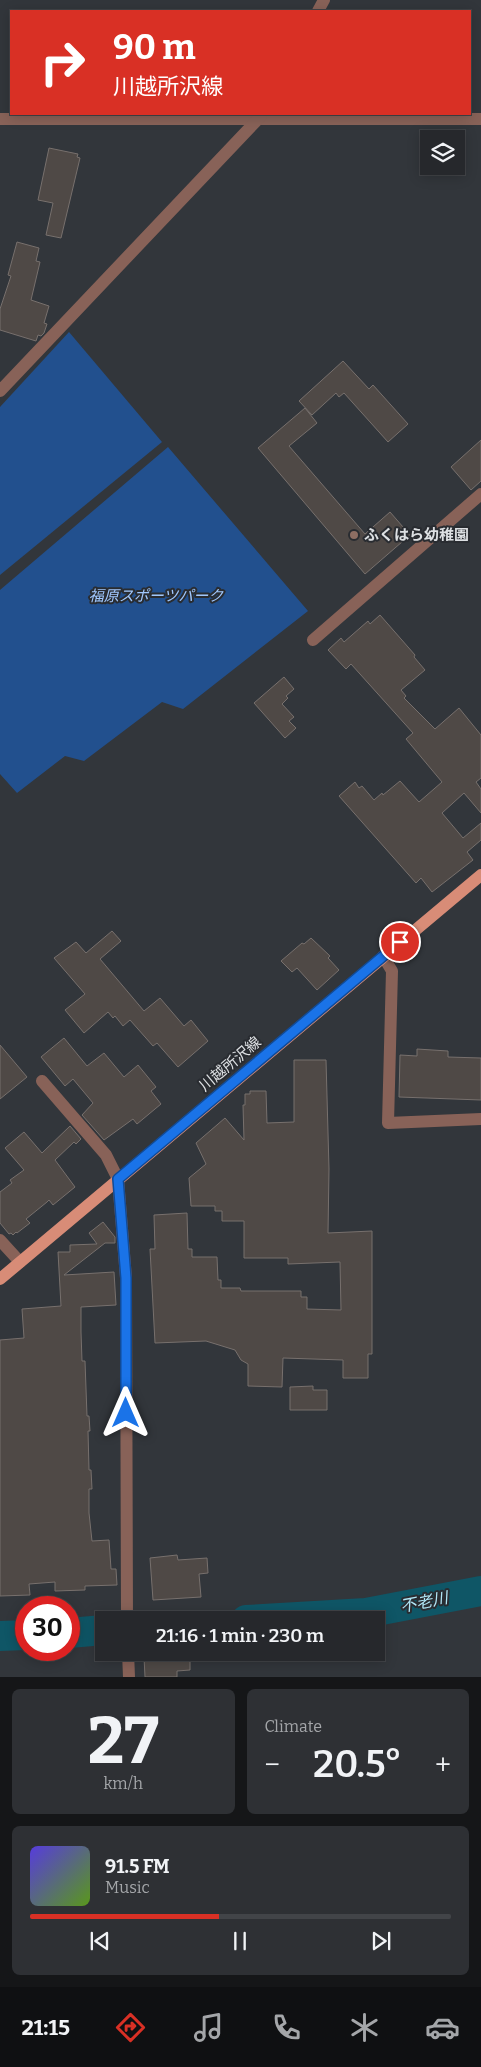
<!DOCTYPE html>
<meta charset="utf-8">
<style>
body{margin:0;font-family:Bitter,"Noto Sans JP",serif;background:#2e3034;color:#f1f3f6;height:100vh;display:flex;flex-direction:column;font-size:19px;white-space:nowrap}
*{box-sizing:border-box;margin:0}
p{font-size:16px;color:#a4a6a9}
.icon{flex:none;width:28px;height:28px;fill:none;stroke:currentColor;stroke-width:2;stroke-linecap:round;stroke-linejoin:round}
.map{position:relative;height:1677px;overflow:hidden}
.drawer{display:flex;flex-direction:column;gap:12px;padding:12px;background:#151618;flex:1}
.drawer>*{flex:none}
.guide{position:absolute;left:10px;top:10px;width:461px;height:105px;border-radius:0px;box-shadow:0 2px 12px #0003,0 0 0 1px #424448;background:#d93025;color:#fff;overflow:hidden}
.controls{position:absolute;left:420px;top:130px;display:grid;gap:10px}
.controls a{display:grid;place-items:center;width:45px;height:45px;border-radius:0px;background:#26282c;box-shadow:0 2px 12px #0003,0 0 0 1px #424448;font-size:25px}
.speed{position:absolute;left:15px;top:1596px;display:flex;gap:10px;font-size:25px;font-weight:700;text-align:center}
.speed>*{display:grid;place-content:center;width:65px;height:65px;border-radius:50%;background:#26282c;box-shadow:0 2px 12px #0003,0 0 0 1px #424448;line-height:1}
.speed .limit{border:8px solid #d22;background:#fff;color:#111}
.pin{position:absolute;display:grid;place-items:center;width:42px;height:42px;color:#fff;margin:-21px;border:2px solid #fff;border-radius:50%;box-shadow:0 1px 5px #0007}
.me{position:absolute;width:55px;margin:-28px;rotate:0deg;stroke-linejoin:round;filter:drop-shadow(0 0 4px #0008)}
.turn{display:flex;align-items:center;gap:18px;height:105px;padding:0 20px;font-size:22px}
.turn .icon{width:65px;height:65px;stroke-width:2.5}
.turn b{display:block;font-size:35px;line-height:42px}
.big{font-size:38px;font-weight:600;line-height:1.1}
.drawer .card{flex:1;display:flex;flex-direction:column;justify-content:center;gap:8px;min-width:0;padding:0 18px;border-radius:8px;background:#2e3034}
.drawer .dial{align-items:center;gap:0}
.dial b{font-size:65px;line-height:1}
.song{display:flex;align-items:center;gap:15px}
.cover{width:60px;height:60px;border-radius:8px;background:linear-gradient(135deg,hsl(250 70% 55%),hsl(90 70% 35%))}
.played{height:5px;border-radius:2px;background:linear-gradient(90deg,#d93025 45%,#424448 45%)}
.keys{display:flex;justify-content:space-around;direction:ltr}
.heat{display:flex;justify-content:space-between;align-items:center;font-size:28px;direction:ltr}
.drawer .tiles{flex:1;display:grid;gap:12px;grid-template-columns:1fr 1fr}
.card:last-child{grid-column:span 2}
.trip{position:absolute;left:95px;top:1611px;width:290px;height:50px;border-radius:0px;background:#26282c;box-shadow:0 2px 12px #0003,0 0 0 1px #424448;font-weight:600;line-height:50px;text-align:center}
.tabs{display:flex;height:80px;justify-content:space-around;align-items:center;background:#0f1012;color:#a4a6a9}
.tabs .icon{width:35px;height:35px}
.tabs .on{color:#d93025}
.tabs b{font-size:22px;color:#f1f3f6}
.map>svg:first-child{display:block}
.green{fill:#22508e}
.lines{fill:none;stroke-linecap:round;stroke-linejoin:round}
.river{stroke:#0f5666;stroke-width:30}
.building{fill:#4f4946;stroke:#77706d}
.minor{stroke:#886258;stroke-width:12}
.primary{stroke:#d88c77;stroke-width:12}
.route-casing{stroke:#114b97;stroke-width:12}
.route{stroke:#1a73e8;stroke-width:9}
.education-dot{fill:#8d6e63;stroke:#292c31;stroke-width:2}
.labels{text-anchor:middle;dominant-baseline:central;stroke-width:4;stroke-linejoin:round;paint-order:stroke}
.poi-label{font-size:15px;font-weight:bold;fill:#dde0e3;stroke:#292c31;text-anchor:start}
.park-label{font-size:15px;font-style:italic;fill:#a0c7fd;stroke:#292c31}
.street-label{font-size:15px;fill:#dde0e3;stroke:#292c31}
.water-label{font-size:16px;font-style:italic;fill:#b1e6f6;stroke:#292c31}
</style>
<div class="map">
<svg width="481" height="1677" viewBox="0 0 481 1677">
<rect width="100%" height="100%" fill="#32363b"/>
<g class="green">
<polygon points="69,332 162,442 0,575 0,407"/>
<polygon points="168,447 308,611 183,709 162,702 84,761 65,756 17,793 0,774 0,590"/>
</g>
<g class="lines">
<g class="river">
<polyline points="246,1620 366,1613 481,1591"/>
<polyline points="69,1633 104,1630"/>
<polyline points="0,1636 26,1635"/>
</g>
</g>
<g class="building">
<polygon points="49,148 78,154 77,157 80,158 61,238 46,235 53,203 38,200"/>
<polygon points="17,242 39,248 36,261 40,262 31,300 49,306 44,323 47,324 44,333 41,336 38,335 36,341 0,330 0,309 11,276 8,275"/>
<polygon points="343,361 369,389 373,385 408,424 388,442 344,393 339,397 336,393 312,415 299,401"/>
<polygon points="305,408 317,423 289,446 365,534 390,512 410,535 365,574 258,448"/>
<polygon points="481,440 481,481 471,490 451,467"/>
<polygon points="380,615 415,655 414,657 425,670 401,690 406,696 404,698 435,729 459,708 481,735 481,778 476,782 481,789 481,813 464,793 442,813 463,838 481,823 481,840 467,852 473,860 432,892 421,878 416,883 339,796 355,782 359,788 362,786 374,800 382,793 383,795 400,781 419,802 442,782 406,739 413,733 351,664 346,669 328,650 341,638 344,642 368,621 370,624"/>
<polygon points="284,677 294,689 286,696 288,698 282,704 294,717 289,721 296,728 285,738 254,703"/>
<polygon points="112,931 121,941 100,959 144,1011 160,998 184,1026 191,1020 208,1041 178,1067 157,1043 153,1046 130,1020 123,1026 115,1016 113,1018 108,1012 84,1033 65,1010 85,994 54,958 76,942 86,953"/>
<polygon points="311,938 330,956 328,958 339,970 317,990 297,968 292,972 281,961 302,943 304,944"/>
<polygon points="64,1038 87,1066 104,1053 124,1077 138,1065 156,1087 151,1091 161,1104 137,1124 133,1119 104,1140 82,1115 93,1103 73,1079 65,1086 41,1057"/>
<polygon points="0,1045 27,1077 0,1099"/>
<polygon points="417,1049 448,1051 448,1057 481,1058 481,1100 399,1097 400,1055 417,1056"/>
<polygon points="294,1060 326,1060 329,1169 328,1233 372,1231 372,1354 368,1354 368,1378 343,1378 343,1360 283,1358 282,1387 248,1386 248,1364 241,1360 235,1350 206,1341 155,1343 150,1249 155,1249 154,1215 187,1213 188,1249 192,1249 192,1257 217,1257 218,1280 221,1280 221,1288 240,1288 241,1291 301,1291 301,1297 307,1297 307,1309 341,1310 340,1262 288,1264 288,1258 244,1258 244,1221 222,1221 222,1211 215,1211 215,1206 191,1206 189,1178 206,1164 196,1143 225,1118 244,1140 243,1105 245,1105 245,1094 250,1094 250,1091 266,1091 267,1123 294,1122"/>
<polygon points="70,1126 81,1139 76,1144 74,1142 55,1160 75,1187 53,1205 49,1200 47,1202 26,1219 30,1223 17,1233 16,1232 13,1235 11,1233 9,1234 0,1223 0,1192 12,1183 10,1180 24,1170 5,1148 24,1132 42,1153"/>
<polygon points="103,1222 115,1237 115,1243 105,1243 64,1275 114,1272 116,1305 81,1307 81,1332 82,1361 85,1361 87,1416 89,1416 90,1431 88,1431 89,1470 91,1470 92,1489 89,1489 89,1513 92,1541 109,1540 111,1569 116,1569 117,1585 85,1586 85,1590 55,1591 55,1582 29,1584 30,1595 0,1596 0,1340 24,1338 22,1309 61,1306 58,1252 70,1252 70,1245 97,1244 89,1233"/>
<polygon points="313,1386 313,1390 327,1390 327,1410 290,1410 290,1387"/>
<polygon points="177,1555 178,1560 207,1558 208,1573 199,1574 201,1597 153,1600 150,1558"/>
<polygon points="160,1655 190,1655 190,1670 177,1671 177,1677 145,1677 144,1657 160,1657"/>
</g>
<g class="lines">
<g class="minor">
<polyline points="318,11 324,0"/>
<polyline points="0,119 481,119"/>
<polyline points="0,391 261,116"/>
<polyline points="313,640 481,494"/>
<polyline points="383,956 392,971 388,1123 481,1119"/>
<polyline points="42,1081 106,1155 118,1179 126,1278 127,1620"/>
<polyline points="0,1240 20,1262"/>
<polyline points="128,1652 129,1677"/>
</g>
<polyline class="primary" points="0,1279 481,875"/>
</g>
<g class="lines">
<g class="route-casing">
<polyline id="route" points="126,1413 126,1278 118,1179 400,942"/>
</g>
<use href="#route" class="route"/>
</g>
<circle class="education-dot" cx="354" cy="535" r="5"/>
<g class="labels">
<g class="poi-label">
<text x="364" y="535">ふくはら幼稚園</text>
</g>
<g class="park-label">
<text x="156" y="596">福原スポーツパーク</text>
</g>
<g class="street-label">
<text transform="translate(230 1064) rotate(-40)">川越所沢線</text>
</g>
<g class="water-label">
<text transform="translate(424 1602) rotate(-11)">不老川</text>
</g>
</g>
</svg>
<div class="controls">
<a><svg class="icon" aria-label="layers" viewBox="0 0 24 24"><path d="M12 4l9 5-9 5-9-5zM3 14l9 5 9-5"/></svg></a>
</div>
<div class="speed"><div class="limit">30</div></div>
<div class="pin" style="left:400px;top:942px;background:#d93025"><svg class="icon" aria-label="arrive" viewBox="0 0 24 24"><path d="M6 21V4h12l-3 4 3 4H6"/></svg></div>
<svg class="me" style="left:126px;top:1413px" viewBox="-20 -20 40 40"><path d="M0-17L14 15 0 8-14 15z" fill="#1a73e8" stroke="#fff" stroke-width="4"/></svg>
<div class="trip">21:16 · 1 min · 230 m</div>
<div class="guide">
<div class="turn"><svg class="icon" aria-label="right" viewBox="0 0 24 24"><path d="M7 20v-9h11M14 6l5 5-5 5"/></svg><div><b>90 m</b>川越所沢線</div></div>
</div>
</div>
<section class="drawer">
<div class="tiles">
<div class="card dial"><b>27</b><p>km/h</p></div>
<div class="card"><p>Climate</p>
<div class="heat"><a>−</a><b class="big">20.5°</b><a>+</a></div>
</div>
<div class="card">
<div class="song"><i class="cover"></i><div><b>91.5 FM</b><p>Music</p></div></div>
<div class="played"></div>
<div class="keys"><svg class="icon" aria-label="previous" viewBox="0 0 24 24"><path d="M18 5L8 12l10 7zM5 5v14"/></svg><svg class="icon" aria-label="pause" viewBox="0 0 24 24"><path d="M8 5v14M16 5v14"/></svg><svg class="icon" aria-label="next" viewBox="0 0 24 24"><path d="M6 5l10 7-10 7zM19 5v14"/></svg></div>
</div>
</div>
</section>
<nav class="tabs">
<b>21:15</b>
<svg class="icon on" aria-label="directions" viewBox="0 0 24 24"><path d="M12 3l9 9-9 9-9-9zM9 14v-3h6M13 9l2 2-2 2"/></svg>
<svg class="icon" aria-label="music" viewBox="0 0 24 24"><path d="M9 18V5l10-2v13"/><circle cx="6" cy="18" r="3"/><circle cx="16" cy="16" r="3"/></svg>
<svg class="icon" aria-label="phone" viewBox="0 0 24 24"><path d="M5 4h4l2 5-3 2q2 4 5 5l2-3 5 2v4C11 20 4 13 5 4z"/></svg>
<svg class="icon" aria-label="climate" viewBox="0 0 24 24"><path d="M12 3v18M4 7l16 10M4 17L20 7"/></svg>
<svg class="icon" aria-label="car" viewBox="0 0 24 24"><path d="M5 17H2v-5l4-1 3-4h7l3 4 3 1v5h-3M9 17h6M6 11h13"/><circle cx="7" cy="17" r="2"/><circle cx="17" cy="17" r="2"/></svg>
</nav>
